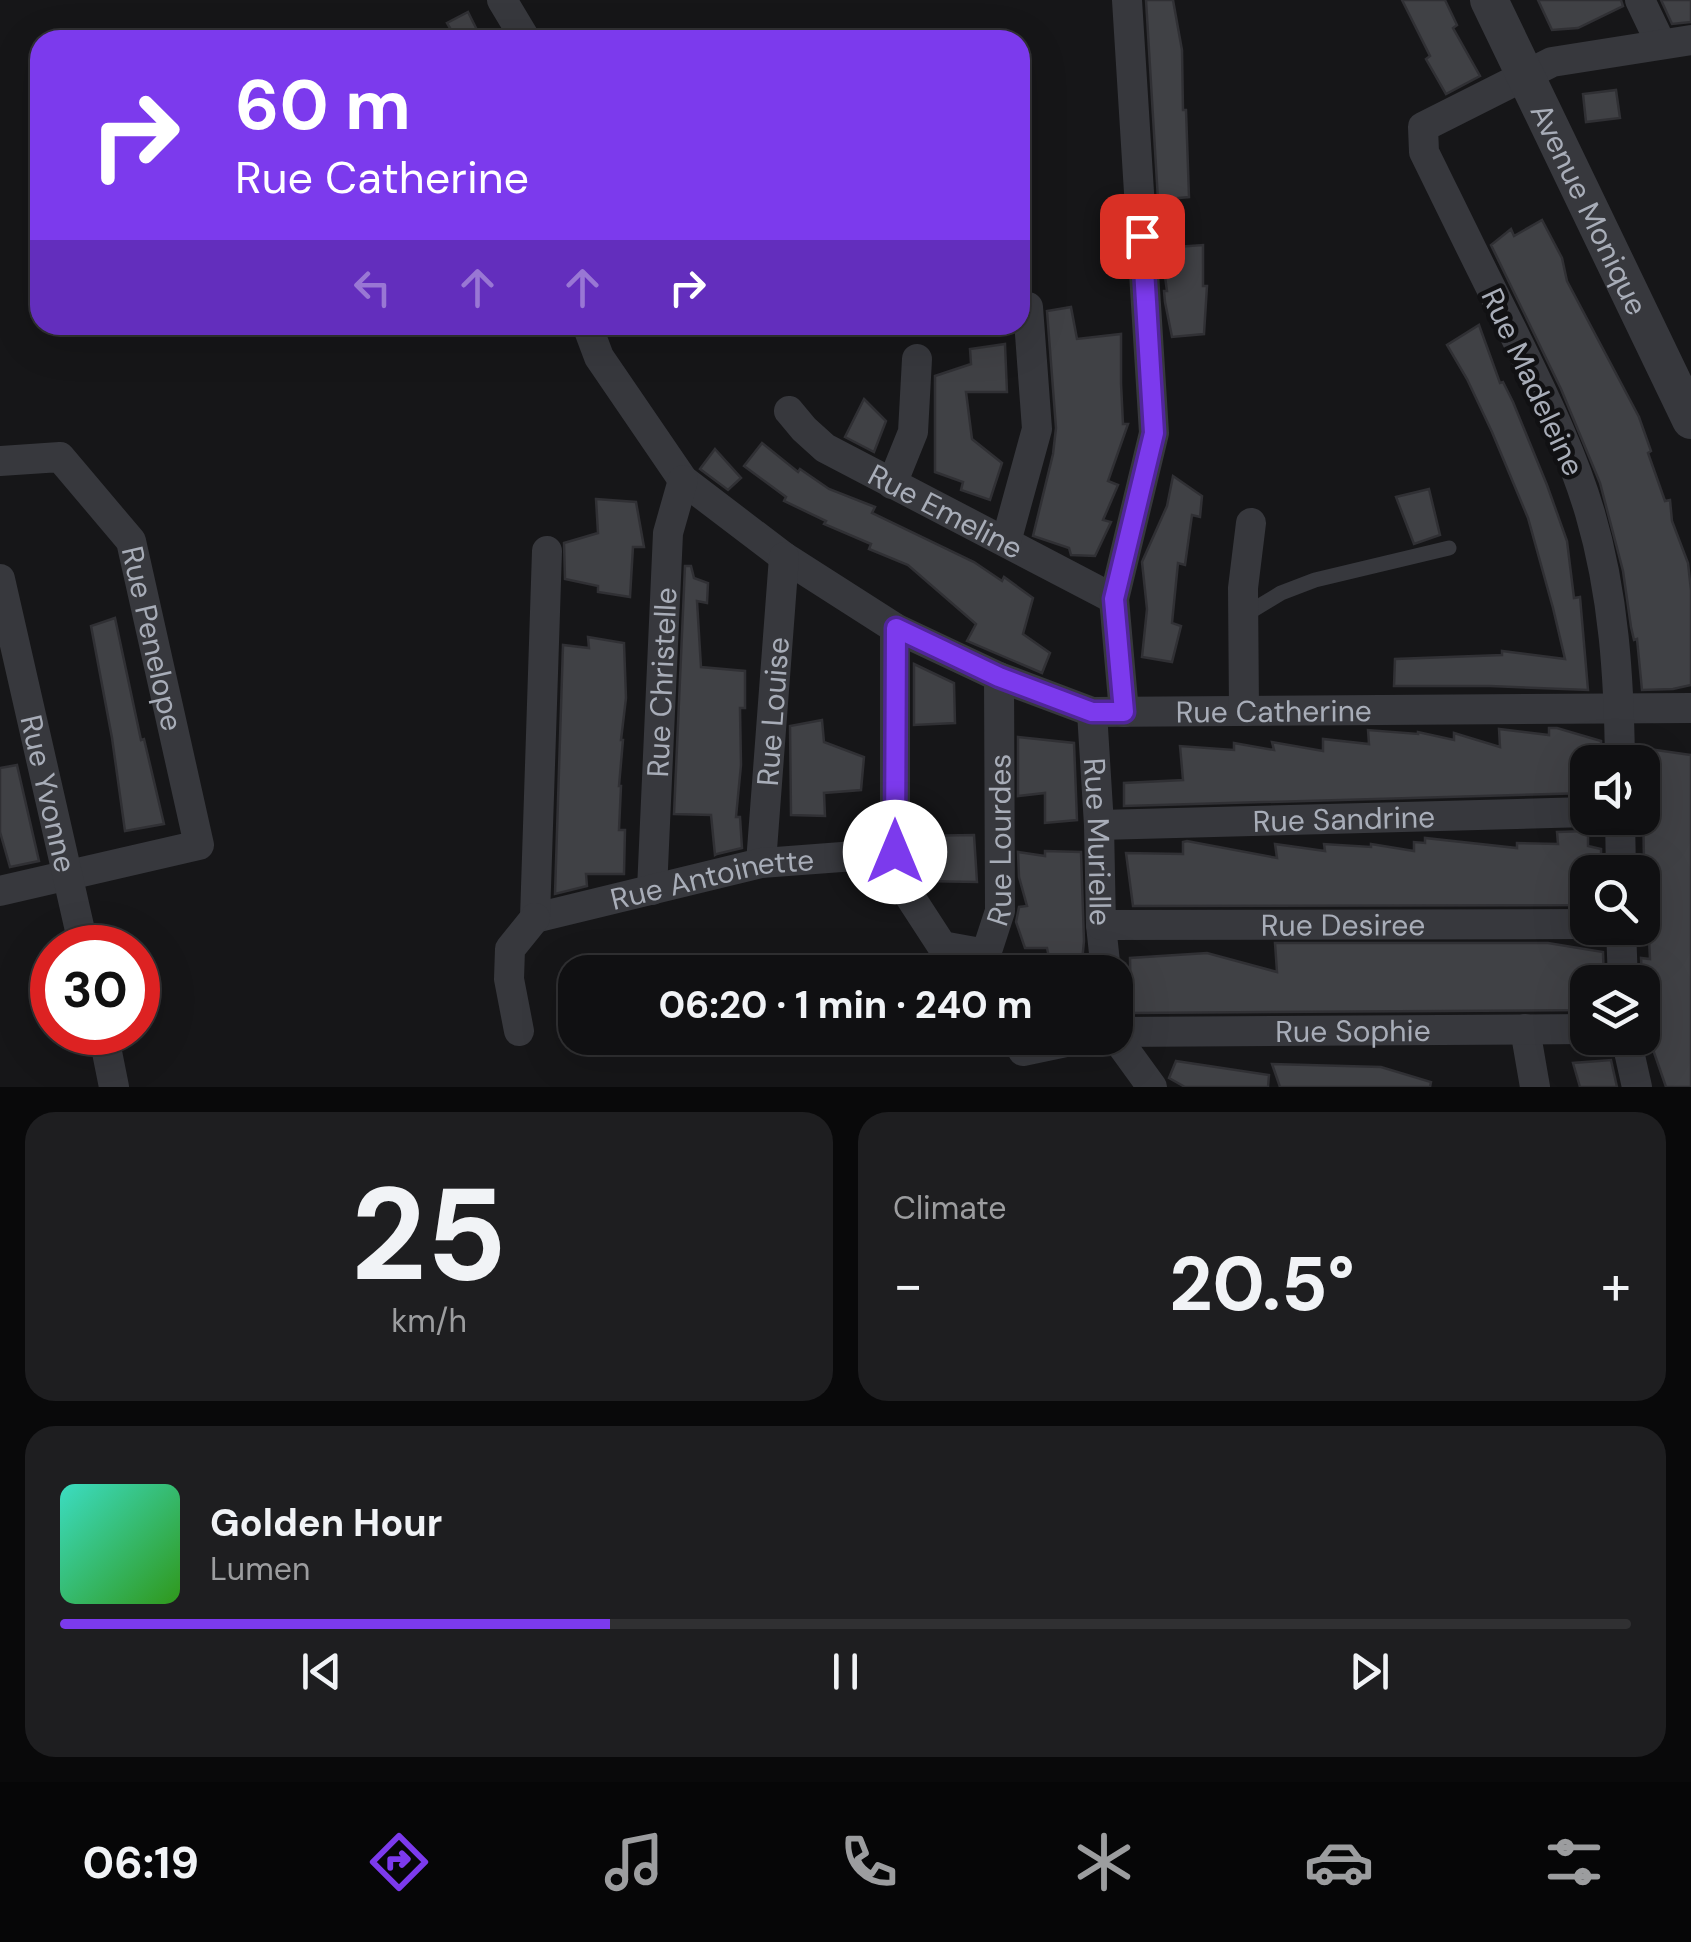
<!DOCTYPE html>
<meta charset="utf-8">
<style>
body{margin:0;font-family:"DM Sans",sans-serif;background:#1e1e20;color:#f1f3f6;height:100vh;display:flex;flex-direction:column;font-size:38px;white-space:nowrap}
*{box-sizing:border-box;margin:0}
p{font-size:32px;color:#9c9d9f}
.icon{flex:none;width:55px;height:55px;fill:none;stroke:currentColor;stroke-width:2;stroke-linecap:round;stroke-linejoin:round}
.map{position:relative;height:1087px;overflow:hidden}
.drawer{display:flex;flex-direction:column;gap:25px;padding:25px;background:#09090a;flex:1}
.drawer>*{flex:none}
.guide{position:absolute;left:30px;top:30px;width:1000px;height:305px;border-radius:30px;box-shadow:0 10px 40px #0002,0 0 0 2px #303032;background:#7c3aed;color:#fff;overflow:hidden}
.fabs{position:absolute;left:1570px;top:745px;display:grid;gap:20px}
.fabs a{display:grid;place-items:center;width:90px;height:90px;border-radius:20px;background:#101012;box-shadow:0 10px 40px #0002,0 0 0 2px #303032;font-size:50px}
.speed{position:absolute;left:30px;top:925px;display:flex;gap:20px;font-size:50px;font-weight:700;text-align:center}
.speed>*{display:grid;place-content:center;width:130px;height:130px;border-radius:50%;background:#101012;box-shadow:0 10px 40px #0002,0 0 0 2px #303032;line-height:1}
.speed .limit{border:15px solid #d22;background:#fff;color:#111}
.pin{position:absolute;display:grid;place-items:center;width:85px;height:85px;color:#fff;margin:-42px;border-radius:20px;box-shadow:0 5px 15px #0006}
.me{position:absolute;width:110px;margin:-55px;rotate:0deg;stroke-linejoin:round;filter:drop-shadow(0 0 8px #0008)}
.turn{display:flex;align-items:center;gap:35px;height:210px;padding:0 40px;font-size:45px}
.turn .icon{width:130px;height:130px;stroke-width:2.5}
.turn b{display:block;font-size:70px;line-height:85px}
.lanes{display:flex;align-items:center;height:95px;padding:0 40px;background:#0003;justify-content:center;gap:50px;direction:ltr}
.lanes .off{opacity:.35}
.big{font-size:75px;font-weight:700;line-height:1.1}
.drawer .widget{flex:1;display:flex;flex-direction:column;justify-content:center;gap:15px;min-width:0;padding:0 35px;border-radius:30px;background:#1e1e20}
.drawer .dial{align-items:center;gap:0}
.dial b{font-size:130px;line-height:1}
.song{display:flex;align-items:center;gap:30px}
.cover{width:120px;height:120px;border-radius:15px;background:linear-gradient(135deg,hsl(170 70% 55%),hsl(110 70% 35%))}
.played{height:10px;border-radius:5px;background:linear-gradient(90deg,#7c3aed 35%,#303032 35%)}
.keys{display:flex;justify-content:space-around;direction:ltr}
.heat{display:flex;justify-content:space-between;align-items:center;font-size:55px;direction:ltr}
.drawer .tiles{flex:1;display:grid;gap:25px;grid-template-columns:1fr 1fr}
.widget:last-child{grid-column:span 2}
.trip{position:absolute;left:558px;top:955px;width:575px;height:100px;border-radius:30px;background:#101012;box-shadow:0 10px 40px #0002,0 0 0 2px #303032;font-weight:700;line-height:100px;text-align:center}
.tabs{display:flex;height:160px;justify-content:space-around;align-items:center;background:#060607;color:#9c9d9f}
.tabs .icon{width:70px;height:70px}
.tabs .current{color:#7c3aed}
.tabs b{font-size:45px;color:#f1f3f6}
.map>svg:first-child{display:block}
.building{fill:#404145;stroke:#303034;stroke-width:2.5}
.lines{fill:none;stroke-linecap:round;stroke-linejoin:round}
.service{stroke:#37383d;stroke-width:15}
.minor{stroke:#37383d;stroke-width:30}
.tertiary{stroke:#37383d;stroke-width:38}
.route-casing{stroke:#51269a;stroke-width:25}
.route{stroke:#7c3aed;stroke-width:18}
.labels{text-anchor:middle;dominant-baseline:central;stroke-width:9;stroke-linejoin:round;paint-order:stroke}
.street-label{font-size:30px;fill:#a8adb8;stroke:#111113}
</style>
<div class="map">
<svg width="1691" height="1087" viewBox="0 0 1691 1087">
<rect width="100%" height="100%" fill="#161618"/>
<g class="building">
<polygon points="1146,0 1173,0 1182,50 1183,110 1186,110 1189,197 1158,200"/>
<polygon points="1402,0 1445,0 1457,25 1453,28 1480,76 1446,94 1426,59 1430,56"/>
<polygon points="1538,0 1621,0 1623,6 1578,28 1552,30"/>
<polygon points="1661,0 1691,0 1691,22 1672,24"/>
<polygon points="468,12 482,40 457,40 447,23"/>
<polygon points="1616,90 1620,118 1586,122 1583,94"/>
<polygon points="1542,220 1562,258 1567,281 1639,417 1651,451 1648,453 1665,501 1670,500 1672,521 1688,563 1691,590 1691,685 1673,689 1642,690 1637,639 1634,640 1631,627 1623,571 1600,483 1561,389 1491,245 1511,229 1514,236"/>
<polygon points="1203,245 1203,286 1207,286 1204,334 1172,337 1165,302 1164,291 1167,291 1161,248"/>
<polygon points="1071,307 1077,339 1121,334 1121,383 1123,424 1128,424 1108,481 1118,485 1103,520 1111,522 1095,556 1071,555 1069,548 1033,536 1053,454 1056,428 1047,311"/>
<polygon points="1479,325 1500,383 1503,382 1513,402 1547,485 1567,541 1574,598 1580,597 1588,690 1490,686 1394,686 1395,659 1502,655 1502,651 1565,659 1553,608 1528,518 1492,432 1467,379 1447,345"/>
<polygon points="1005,344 1007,392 966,392 972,439 1002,463 990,500 961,490 963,482 935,472 935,376 971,364 970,349"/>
<polygon points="864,399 886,421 874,452 845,437"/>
<polygon points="762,443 798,472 800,469 829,489 875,507 872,513 974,562 1002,581 1004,577 1033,598 1023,634 1050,653 1042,673 967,641 976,624 908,565 869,549 871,544 824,524 826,521 784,501 786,497 744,466"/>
<polygon points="715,449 741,478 728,490 700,469"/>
<polygon points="1173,476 1202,496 1200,517 1192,515 1185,565 1178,563 1172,623 1181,626 1172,662 1142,657 1147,609 1142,562 1167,506"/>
<polygon points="1429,489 1440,535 1414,544 1396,497"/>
<polygon points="596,499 636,502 644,547 633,547 630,597 598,592 598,586 565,579 564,543 598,533"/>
<polygon points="685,566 691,566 694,578 708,583 707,603 697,601 701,667 745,671 745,708 740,708 741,765 736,817 740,817 742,848 717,854 715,855 711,815 674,814"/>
<polygon points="115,618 141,740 144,739 164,824 125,831 112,738 91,626"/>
<polygon points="588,637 624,643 626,698 621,740 623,740 619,786 621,786 619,830 625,830 624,874 586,874 587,886 555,894 563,645 589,648"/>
<polygon points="914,664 954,683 955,723 914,725"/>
<polygon points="822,720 824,742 864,757 861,790 824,793 825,816 791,815 790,726"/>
<polygon points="1549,728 1557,728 1601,741 1601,762 1588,762 1588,793 1124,806 1124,783 1183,780 1180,746 1234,750 1234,743 1274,750 1272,742 1323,751 1323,739 1369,744 1368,730 1418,734 1418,732 1454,740 1454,733 1500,747 1499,729 1549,735"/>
<polygon points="1018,737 1074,743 1077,820 1045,823 1045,793 1018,796"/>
<polygon points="1642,748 1691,755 1691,1087 1666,1087 1649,1038 1653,1038 1648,982 1642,982 1641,958 1650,959 1647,898 1653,898 1644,862"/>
<polygon points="17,765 39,861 10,867 0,832 0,768"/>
<polygon points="1588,831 1588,846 1601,849 1601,872 1588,872 1588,905 1133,906 1126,853 1183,854 1183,842 1187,841 1277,858 1275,844 1325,851 1324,844 1371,847 1371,844 1414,851 1414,842 1425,843 1425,838 1517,848 1517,843 1558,844 1557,832"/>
<polygon points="974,835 977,882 922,881 914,850 914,836"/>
<polygon points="1045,851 1081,852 1084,941 1081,972 1052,972 1047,948 1025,948 1016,922 1019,907 1027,906 1019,877 1018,852 1045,856"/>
<polygon points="1275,943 1548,943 1603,952 1604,982 1588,982 1588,1010 1131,1013 1130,958 1207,953 1277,972"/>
<polygon points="1611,1060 1617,1087 1580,1087 1573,1063"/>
<polygon points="1176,1061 1269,1075 1268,1087 1185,1087 1169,1078"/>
<polygon points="1272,1064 1381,1067 1431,1082 1430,1087 1280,1087"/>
</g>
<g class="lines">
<polyline class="service" points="1243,616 1281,593 1315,580 1449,548"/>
<g class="minor">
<polyline points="502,0 526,40"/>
<polyline points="1640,0 1661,44"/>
<path id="s1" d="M587,325L599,357L683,480L784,557L895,628L999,677L1092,712L1691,708"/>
<path id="s2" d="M789,411L804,429L825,448L1114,599"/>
<path id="s3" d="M0,461L60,457L131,541L199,845L0,891"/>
<polyline points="892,484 913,432 917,359"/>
<polyline points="1006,542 1037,429 1028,307"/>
<path id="s4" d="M0,579L84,948"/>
<path id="s5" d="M895,628V853L903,886L942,946L986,954L1000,911L999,677"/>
<polyline points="1244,711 1243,588 1251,523"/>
<path id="s6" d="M1092,712L1099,825L1101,925L1106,972"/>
<polyline points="1124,712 1114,599 1154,433 1127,0"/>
<path d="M1620,762C1619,678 1614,595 1590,513C1571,449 1541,390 1512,330C1482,271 1453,211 1424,152L1423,127L1552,62L1691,40"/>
<polyline points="1620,818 1621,872"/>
<path id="s7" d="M1099,825L1588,812"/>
<path id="s8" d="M761,863L784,557"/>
<path id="s9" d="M652,890L668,533L683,480"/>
<path id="s10" d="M535,918L761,863L895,853"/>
<polyline points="535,918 547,551"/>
<path id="s11" d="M1101,925L1588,924"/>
<polyline points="1621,928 1623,982"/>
<polyline points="1525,1029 1535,1087"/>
<polyline points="519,1031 509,979 510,949 535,918"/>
<polyline points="103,1032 114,1087"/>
<path id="s12" d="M1115,1032L1588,1029"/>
<polyline points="1115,1036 1152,1087"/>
<polyline points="1626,1038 1637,1087"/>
<polyline points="1023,1051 1085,1038"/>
</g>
<path class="tertiary" id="s13" d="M1489,0L1691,420"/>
</g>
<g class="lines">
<g class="route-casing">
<polyline id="route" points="895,852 896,628 999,677 1092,712 1124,712 1114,599 1154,433 1142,236"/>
</g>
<use href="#route" class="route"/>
</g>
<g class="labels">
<g class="street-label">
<text stroke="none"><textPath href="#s13" startOffset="232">Avenue Monique</textPath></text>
<text transform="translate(1533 382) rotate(65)">Rue Madeleine</text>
<text stroke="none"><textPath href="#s2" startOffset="188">Rue Emeline</textPath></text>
<text stroke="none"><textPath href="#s3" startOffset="270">Rue Penelope</textPath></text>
<text stroke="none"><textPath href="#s9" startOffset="208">Rue Christelle</textPath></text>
<text stroke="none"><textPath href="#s8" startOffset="152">Rue Louise</textPath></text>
<text stroke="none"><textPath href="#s1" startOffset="838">Rue Catherine</textPath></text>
<text stroke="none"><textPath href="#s4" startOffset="220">Rue Yvonne</textPath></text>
<text stroke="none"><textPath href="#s7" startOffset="245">Rue Sandrine</textPath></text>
<text stroke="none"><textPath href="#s5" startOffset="492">Rue Lourdes</textPath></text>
<text stroke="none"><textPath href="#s6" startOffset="130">Rue Murielle</textPath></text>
<text stroke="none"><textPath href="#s10" startOffset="182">Rue Antoinette</textPath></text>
<text stroke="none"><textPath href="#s11" startOffset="242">Rue Desiree</textPath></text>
<text stroke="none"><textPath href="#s12" startOffset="238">Rue Sophie</textPath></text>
</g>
</g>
</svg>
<div class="fabs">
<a><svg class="icon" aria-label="sound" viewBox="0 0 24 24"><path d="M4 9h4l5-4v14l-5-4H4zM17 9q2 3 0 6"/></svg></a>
<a><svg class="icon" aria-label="search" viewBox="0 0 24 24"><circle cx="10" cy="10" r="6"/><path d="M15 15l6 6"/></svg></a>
<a><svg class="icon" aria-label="layers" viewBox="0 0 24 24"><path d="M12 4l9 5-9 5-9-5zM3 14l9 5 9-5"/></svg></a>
</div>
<div class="speed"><div class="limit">30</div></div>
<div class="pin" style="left:1142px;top:236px;background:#d93025"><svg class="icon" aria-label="arrive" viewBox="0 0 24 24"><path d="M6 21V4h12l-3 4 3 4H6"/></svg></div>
<svg class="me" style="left:895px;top:852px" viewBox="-20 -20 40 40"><circle r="19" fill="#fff"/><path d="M0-13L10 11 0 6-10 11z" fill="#7c3aed"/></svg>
<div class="trip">06:20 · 1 min · 240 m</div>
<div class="guide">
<div class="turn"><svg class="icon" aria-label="right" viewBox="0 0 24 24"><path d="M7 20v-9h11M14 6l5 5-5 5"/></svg><div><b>60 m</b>Rue Catherine</div></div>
<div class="lanes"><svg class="icon off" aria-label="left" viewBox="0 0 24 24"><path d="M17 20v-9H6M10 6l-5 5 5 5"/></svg><svg class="icon off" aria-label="ahead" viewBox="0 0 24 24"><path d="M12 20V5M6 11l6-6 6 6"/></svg><svg class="icon off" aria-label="ahead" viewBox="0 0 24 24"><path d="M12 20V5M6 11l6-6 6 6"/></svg><svg class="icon" aria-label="right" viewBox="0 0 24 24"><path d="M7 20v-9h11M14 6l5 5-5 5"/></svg></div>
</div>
</div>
<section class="drawer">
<div class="tiles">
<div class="widget dial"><b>25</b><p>km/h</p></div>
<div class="widget"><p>Climate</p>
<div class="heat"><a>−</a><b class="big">20.5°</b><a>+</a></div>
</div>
<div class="widget">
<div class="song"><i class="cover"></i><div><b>Golden Hour</b><p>Lumen</p></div></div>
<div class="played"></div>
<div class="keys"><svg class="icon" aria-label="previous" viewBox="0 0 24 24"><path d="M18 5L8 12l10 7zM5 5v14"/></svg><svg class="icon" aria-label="pause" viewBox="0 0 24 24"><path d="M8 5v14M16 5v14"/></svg><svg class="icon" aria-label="next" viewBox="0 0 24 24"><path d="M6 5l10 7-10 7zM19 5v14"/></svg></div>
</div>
</div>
</section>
<nav class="tabs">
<b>06:19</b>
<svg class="icon current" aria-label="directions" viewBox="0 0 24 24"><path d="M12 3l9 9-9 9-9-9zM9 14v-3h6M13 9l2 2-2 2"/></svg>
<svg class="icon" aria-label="music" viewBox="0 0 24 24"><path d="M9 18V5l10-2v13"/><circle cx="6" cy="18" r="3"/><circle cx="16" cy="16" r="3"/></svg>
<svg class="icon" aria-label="phone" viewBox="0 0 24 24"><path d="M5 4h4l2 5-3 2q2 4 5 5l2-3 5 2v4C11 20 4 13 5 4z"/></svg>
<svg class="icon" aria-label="climate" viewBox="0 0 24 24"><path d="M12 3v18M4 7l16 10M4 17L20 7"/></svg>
<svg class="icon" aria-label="car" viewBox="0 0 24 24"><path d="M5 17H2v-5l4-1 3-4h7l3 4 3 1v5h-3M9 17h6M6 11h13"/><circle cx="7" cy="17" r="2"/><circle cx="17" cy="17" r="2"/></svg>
<svg class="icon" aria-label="filters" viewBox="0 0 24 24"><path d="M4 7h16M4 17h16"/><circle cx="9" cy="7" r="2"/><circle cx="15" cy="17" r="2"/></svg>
</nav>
